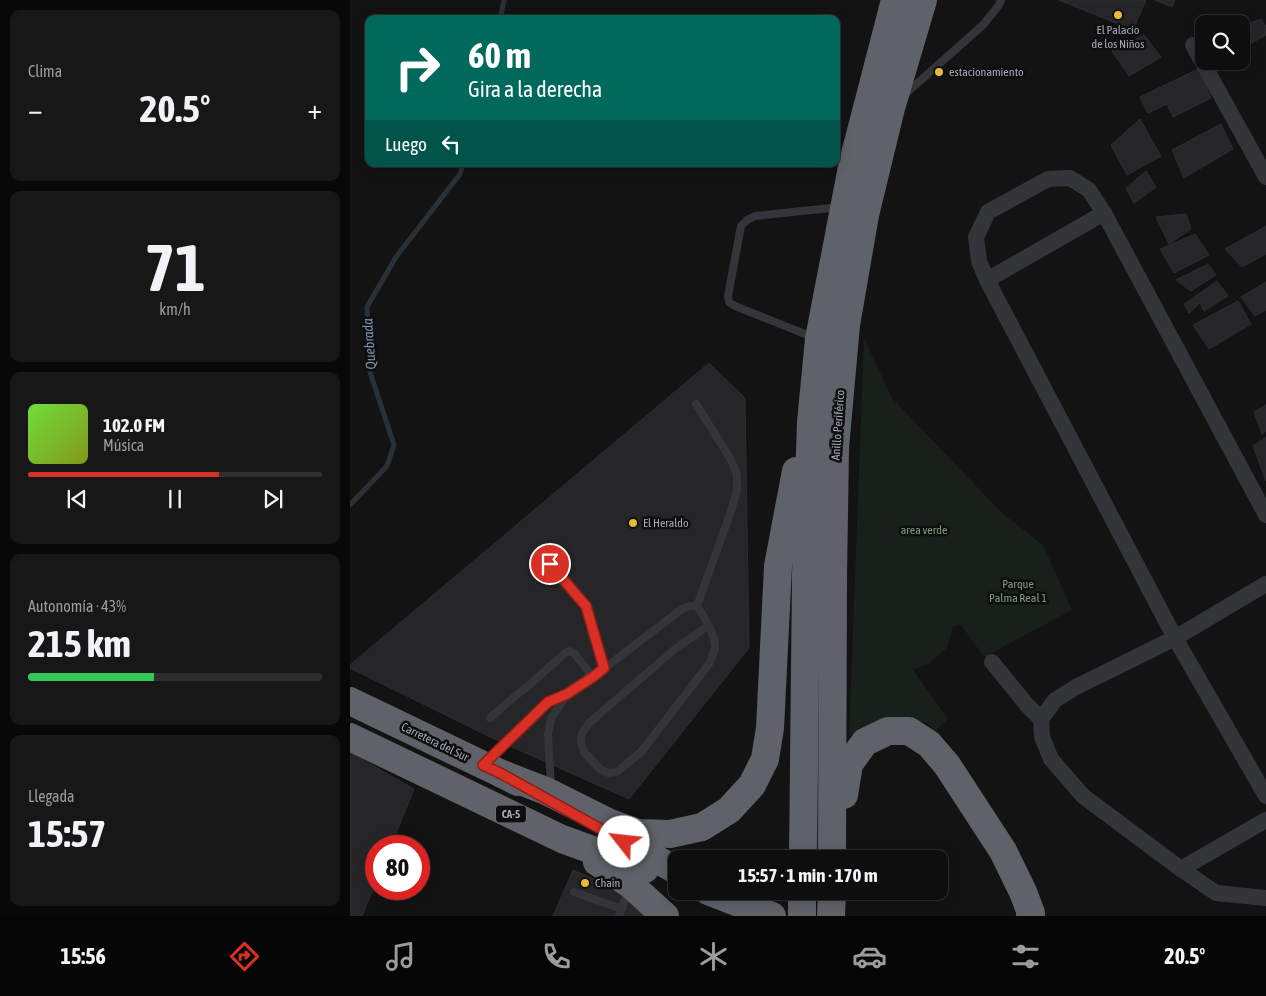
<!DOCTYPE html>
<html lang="es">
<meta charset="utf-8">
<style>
body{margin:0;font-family:"Asap Condensed",sans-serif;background:#171718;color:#f1f3f6;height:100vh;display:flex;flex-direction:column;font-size:19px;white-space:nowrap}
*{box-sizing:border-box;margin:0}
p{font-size:16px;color:#9b9c9e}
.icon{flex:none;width:28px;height:28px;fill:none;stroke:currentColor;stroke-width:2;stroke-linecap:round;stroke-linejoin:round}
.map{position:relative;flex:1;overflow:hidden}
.side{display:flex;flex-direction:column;gap:10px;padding:10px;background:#080808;width:350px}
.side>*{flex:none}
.guide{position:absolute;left:15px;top:15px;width:475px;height:152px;border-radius:10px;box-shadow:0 2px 12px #0003,0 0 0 1px #2e2e2f;background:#00695c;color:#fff;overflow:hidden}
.tools{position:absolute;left:845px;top:15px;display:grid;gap:10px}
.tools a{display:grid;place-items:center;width:55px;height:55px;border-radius:10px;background:#0e0e0f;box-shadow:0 2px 12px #0003,0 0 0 1px #2e2e2f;font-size:25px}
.speed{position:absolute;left:15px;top:835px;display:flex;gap:10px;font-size:25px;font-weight:700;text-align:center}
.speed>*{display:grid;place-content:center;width:65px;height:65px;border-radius:50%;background:#0e0e0f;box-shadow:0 2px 12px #0003,0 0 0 1px #2e2e2f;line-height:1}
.speed .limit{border:8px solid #d22;background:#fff;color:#111}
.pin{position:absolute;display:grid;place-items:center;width:42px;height:42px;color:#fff;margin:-21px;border:2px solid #fff;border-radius:50%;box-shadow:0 1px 5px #0007}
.me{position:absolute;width:55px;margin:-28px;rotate:299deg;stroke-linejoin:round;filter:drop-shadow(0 0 4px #0008)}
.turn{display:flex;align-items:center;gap:18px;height:105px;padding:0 20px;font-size:22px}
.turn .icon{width:65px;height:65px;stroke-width:2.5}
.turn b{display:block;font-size:35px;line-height:42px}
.then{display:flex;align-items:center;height:48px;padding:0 20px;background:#0003;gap:10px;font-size:19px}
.big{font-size:38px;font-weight:700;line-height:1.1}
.side .tile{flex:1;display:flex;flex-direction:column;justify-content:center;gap:8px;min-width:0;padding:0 18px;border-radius:10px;background:#171718}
.side .dial{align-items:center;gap:0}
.dial b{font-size:65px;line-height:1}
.song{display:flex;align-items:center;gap:15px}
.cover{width:60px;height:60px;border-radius:8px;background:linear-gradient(135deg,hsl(100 70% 55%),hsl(70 70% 35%))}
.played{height:5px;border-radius:2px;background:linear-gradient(90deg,#d93025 65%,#2e2e2f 65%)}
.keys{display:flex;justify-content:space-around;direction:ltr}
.heat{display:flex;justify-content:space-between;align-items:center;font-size:28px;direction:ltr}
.charge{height:8px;border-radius:4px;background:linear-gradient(90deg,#34c759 43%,#2e2e2f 0)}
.trip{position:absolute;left:318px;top:850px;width:280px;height:50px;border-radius:10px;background:#0e0e0f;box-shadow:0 2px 12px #0003,0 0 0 1px #2e2e2f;font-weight:700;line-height:50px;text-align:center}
.tabs{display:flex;height:80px;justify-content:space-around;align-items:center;background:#060606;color:#9b9c9e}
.tabs .icon{width:35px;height:35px}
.tabs .on{color:#d93025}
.tabs b{font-size:22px;color:#f1f3f6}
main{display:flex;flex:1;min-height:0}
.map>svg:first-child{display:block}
.green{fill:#191f1b}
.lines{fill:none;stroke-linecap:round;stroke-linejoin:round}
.stream{stroke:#2a3037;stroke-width:5}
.building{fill:#262628;stroke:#2d2d30}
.lane{stroke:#343539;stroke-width:8}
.street{stroke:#343539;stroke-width:16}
.highway{stroke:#60626a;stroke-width:28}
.route-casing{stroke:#8d1f18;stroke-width:12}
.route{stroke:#d93025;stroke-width:9}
.poi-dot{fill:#e7b938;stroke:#0e0e0f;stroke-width:2}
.labels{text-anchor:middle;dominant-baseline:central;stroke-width:5;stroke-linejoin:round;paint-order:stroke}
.shield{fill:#0e0e0f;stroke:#787a82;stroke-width:1}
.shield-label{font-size:11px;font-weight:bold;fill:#a5a9b4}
.poi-label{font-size:12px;fill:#a5a9b4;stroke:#0e0e0f;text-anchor:start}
.street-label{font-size:12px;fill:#a5a9b4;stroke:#0e0e0f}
.park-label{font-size:12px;fill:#7d9e81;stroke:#0e0e0f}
.water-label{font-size:14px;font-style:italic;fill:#7e94ae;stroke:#0e0e0f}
</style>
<main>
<section class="side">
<div class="tile"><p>Clima</p>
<div class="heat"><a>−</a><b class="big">20.5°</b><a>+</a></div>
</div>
<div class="tile dial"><b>71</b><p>km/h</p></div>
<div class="tile">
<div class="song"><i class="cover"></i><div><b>102.0 FM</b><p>Música</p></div></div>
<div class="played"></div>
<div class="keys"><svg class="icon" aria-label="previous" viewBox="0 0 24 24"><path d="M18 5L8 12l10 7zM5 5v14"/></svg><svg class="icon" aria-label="pause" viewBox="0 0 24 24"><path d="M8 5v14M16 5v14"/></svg><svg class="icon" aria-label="next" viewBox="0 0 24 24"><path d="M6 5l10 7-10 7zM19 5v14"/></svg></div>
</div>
<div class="tile"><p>Autonomía · 43%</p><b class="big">215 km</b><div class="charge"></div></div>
<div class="tile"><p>Llegada</p><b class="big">15:57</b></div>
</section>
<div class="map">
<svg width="916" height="916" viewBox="0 0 916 916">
<rect width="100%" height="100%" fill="#131314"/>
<polygon class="green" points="514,338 542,398 652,513 693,545 722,610 634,657 611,625 603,626 597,648 578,664 563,670 598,719 585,731 577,723 549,717 527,720 499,737"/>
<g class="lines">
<g class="stream">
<polyline points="150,19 154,0"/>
<polyline points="0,505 37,466 44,445 20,372 17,307 46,257 110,174 113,164"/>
</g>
</g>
<g class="building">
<polygon points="709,0 796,0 783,30"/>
<polygon points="805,0 825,0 822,7"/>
<polygon points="911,19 916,26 916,35 891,49 891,27"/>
<polygon points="794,35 811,57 779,76 762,51"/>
<polygon points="848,69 861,98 823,117 817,104 798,113 790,97"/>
<polygon points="790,119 811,156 777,175 761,145"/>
<polygon points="871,124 883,149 834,178 822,150"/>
<polygon points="796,171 806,187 784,203 776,188"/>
<polygon points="836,214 841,229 819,244 806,217"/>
<polygon points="916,226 916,254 892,267 875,249"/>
<polygon points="845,234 859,255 824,273 810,249"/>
<polygon points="858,264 866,275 841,291 826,280"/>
<polygon points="867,281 878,296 854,311 850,303 839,313 834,304"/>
<polygon points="916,282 916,310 905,316 891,297"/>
<polygon points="888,301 901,324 859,349 843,325"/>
<polygon points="359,363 395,398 399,648 279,799 142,738 0,668 0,665"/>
<polygon points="916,405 916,431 912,434 904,412"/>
<polygon points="916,437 916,481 903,446"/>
<polygon points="0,752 64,789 41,846 26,846 26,882 12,916 0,916"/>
<polygon points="223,870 283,896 299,916 203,916"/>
</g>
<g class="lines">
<g class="lane">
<polyline points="553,96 633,25 649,5 651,0"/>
<polyline points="465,338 385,306 379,302 378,296 391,226 397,220 405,216 490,207"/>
<polyline points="346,404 380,458 387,475 387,490 381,511 347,606"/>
<polyline points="190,553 236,606 254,668"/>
<polyline points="140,718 164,697 177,687 215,653 220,651 224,653 243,677"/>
<polyline points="137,761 198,702 217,694"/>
<path d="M201,787L198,735L201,719L217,694L243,677L332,609L340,606H347C354,616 366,636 365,648C364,653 361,659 359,664L291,752L267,772L258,773L250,769L234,752L231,741L232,733L239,723L325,649L358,626"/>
<polyline points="224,892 272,909"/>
<polyline points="269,916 278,891"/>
</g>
<g class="street">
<polyline points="843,45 916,177"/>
<polyline points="637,280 754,213"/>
<polyline points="916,515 754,213 739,190 720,178 698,179 638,212 626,237 629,261 637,280 825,638 916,796"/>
<polyline points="916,584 825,638 726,687 705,700 691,719 692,737 701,759 733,796 831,869 866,893 916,898"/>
<polyline points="642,662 676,704 691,719"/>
<polyline points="831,869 916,820"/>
</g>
<g class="highway">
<polyline points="0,701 152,774 168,782"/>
<polyline points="0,737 212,839 295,869"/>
<polyline points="152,774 196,791 260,823 288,833 320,834 352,827 379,810 402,785 415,759 420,728 428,566 446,471"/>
<polyline points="494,795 499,764 515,742 538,731 559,731 579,744 597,765 653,851 673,892 681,913 680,916"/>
<polyline points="262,835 326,870"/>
<polyline points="453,859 456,575 461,422 469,339 503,162 545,0"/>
<polyline points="482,859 483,578 485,448 496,325 515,215 541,108 573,0"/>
<polyline points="247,862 281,885 315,916"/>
<polyline points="358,891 422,916"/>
<polyline points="452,916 452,891"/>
<polyline points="481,916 482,891"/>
</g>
</g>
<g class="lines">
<g class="route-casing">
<polyline id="route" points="200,564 236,606 254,668 243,677 217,694 198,702 133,765 152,774 274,842"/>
</g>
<use href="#route" class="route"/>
</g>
<g class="poi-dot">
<circle cx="768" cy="15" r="5"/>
<circle cx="589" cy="72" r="5"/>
<circle cx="283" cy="523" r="5"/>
<circle cx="235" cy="883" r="5"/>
</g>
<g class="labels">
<rect class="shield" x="146" y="805.5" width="30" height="17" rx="4"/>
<g class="shield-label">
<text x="161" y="814">CA-5</text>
</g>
<g class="poi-label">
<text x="768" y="30" text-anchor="middle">El Palacio<tspan x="768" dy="14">de los Niños</tspan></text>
<text x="599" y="72">estacionamiento</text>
<text x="293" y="523">El Heraldo</text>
<text x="245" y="883">Chain</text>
</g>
<g class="street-label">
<text transform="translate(488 425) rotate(-86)">Anillo Periférico</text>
<text transform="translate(85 742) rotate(26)">Carretera del Sur</text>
</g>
<g class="park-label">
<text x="574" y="530">area verde</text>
<text x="668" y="584">Parque<tspan x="668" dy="14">Palma Real 1</tspan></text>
</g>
<g class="water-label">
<text transform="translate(19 344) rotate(-94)">Quebrada</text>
</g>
</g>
</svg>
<div class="tools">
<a><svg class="icon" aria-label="search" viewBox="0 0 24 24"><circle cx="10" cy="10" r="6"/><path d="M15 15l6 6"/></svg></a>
</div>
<div class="speed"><div class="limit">80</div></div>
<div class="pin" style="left:200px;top:564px;background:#d93025"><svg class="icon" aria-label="arrive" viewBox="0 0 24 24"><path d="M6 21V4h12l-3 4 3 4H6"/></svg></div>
<svg class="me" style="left:274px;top:842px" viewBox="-20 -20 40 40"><circle r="19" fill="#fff"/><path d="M0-13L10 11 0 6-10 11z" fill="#d93025"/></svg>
<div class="trip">15:57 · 1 min · 170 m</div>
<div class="guide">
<div class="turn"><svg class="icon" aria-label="right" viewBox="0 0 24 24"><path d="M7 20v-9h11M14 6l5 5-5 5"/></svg><div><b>60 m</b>Gira a la derecha</div></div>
<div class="then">Luego<svg class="icon" aria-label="left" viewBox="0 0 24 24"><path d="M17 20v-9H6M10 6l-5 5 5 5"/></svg></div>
</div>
</div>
</main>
<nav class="tabs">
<b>15:56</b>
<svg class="icon on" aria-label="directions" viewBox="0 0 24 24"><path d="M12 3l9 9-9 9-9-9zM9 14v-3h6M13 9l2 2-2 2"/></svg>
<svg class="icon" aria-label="music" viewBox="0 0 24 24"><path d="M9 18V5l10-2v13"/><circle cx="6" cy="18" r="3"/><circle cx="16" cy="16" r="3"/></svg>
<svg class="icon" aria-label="phone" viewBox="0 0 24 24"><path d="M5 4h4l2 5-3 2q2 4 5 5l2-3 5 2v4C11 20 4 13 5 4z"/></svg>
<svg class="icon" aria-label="climate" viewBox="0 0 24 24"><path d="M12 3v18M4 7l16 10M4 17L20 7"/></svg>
<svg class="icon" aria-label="car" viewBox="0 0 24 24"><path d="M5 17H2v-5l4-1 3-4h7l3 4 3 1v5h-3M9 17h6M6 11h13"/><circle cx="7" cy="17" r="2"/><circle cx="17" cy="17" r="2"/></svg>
<svg class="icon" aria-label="filters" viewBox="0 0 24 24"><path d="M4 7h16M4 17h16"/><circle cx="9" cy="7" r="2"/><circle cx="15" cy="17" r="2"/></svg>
<b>20.5°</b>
</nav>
